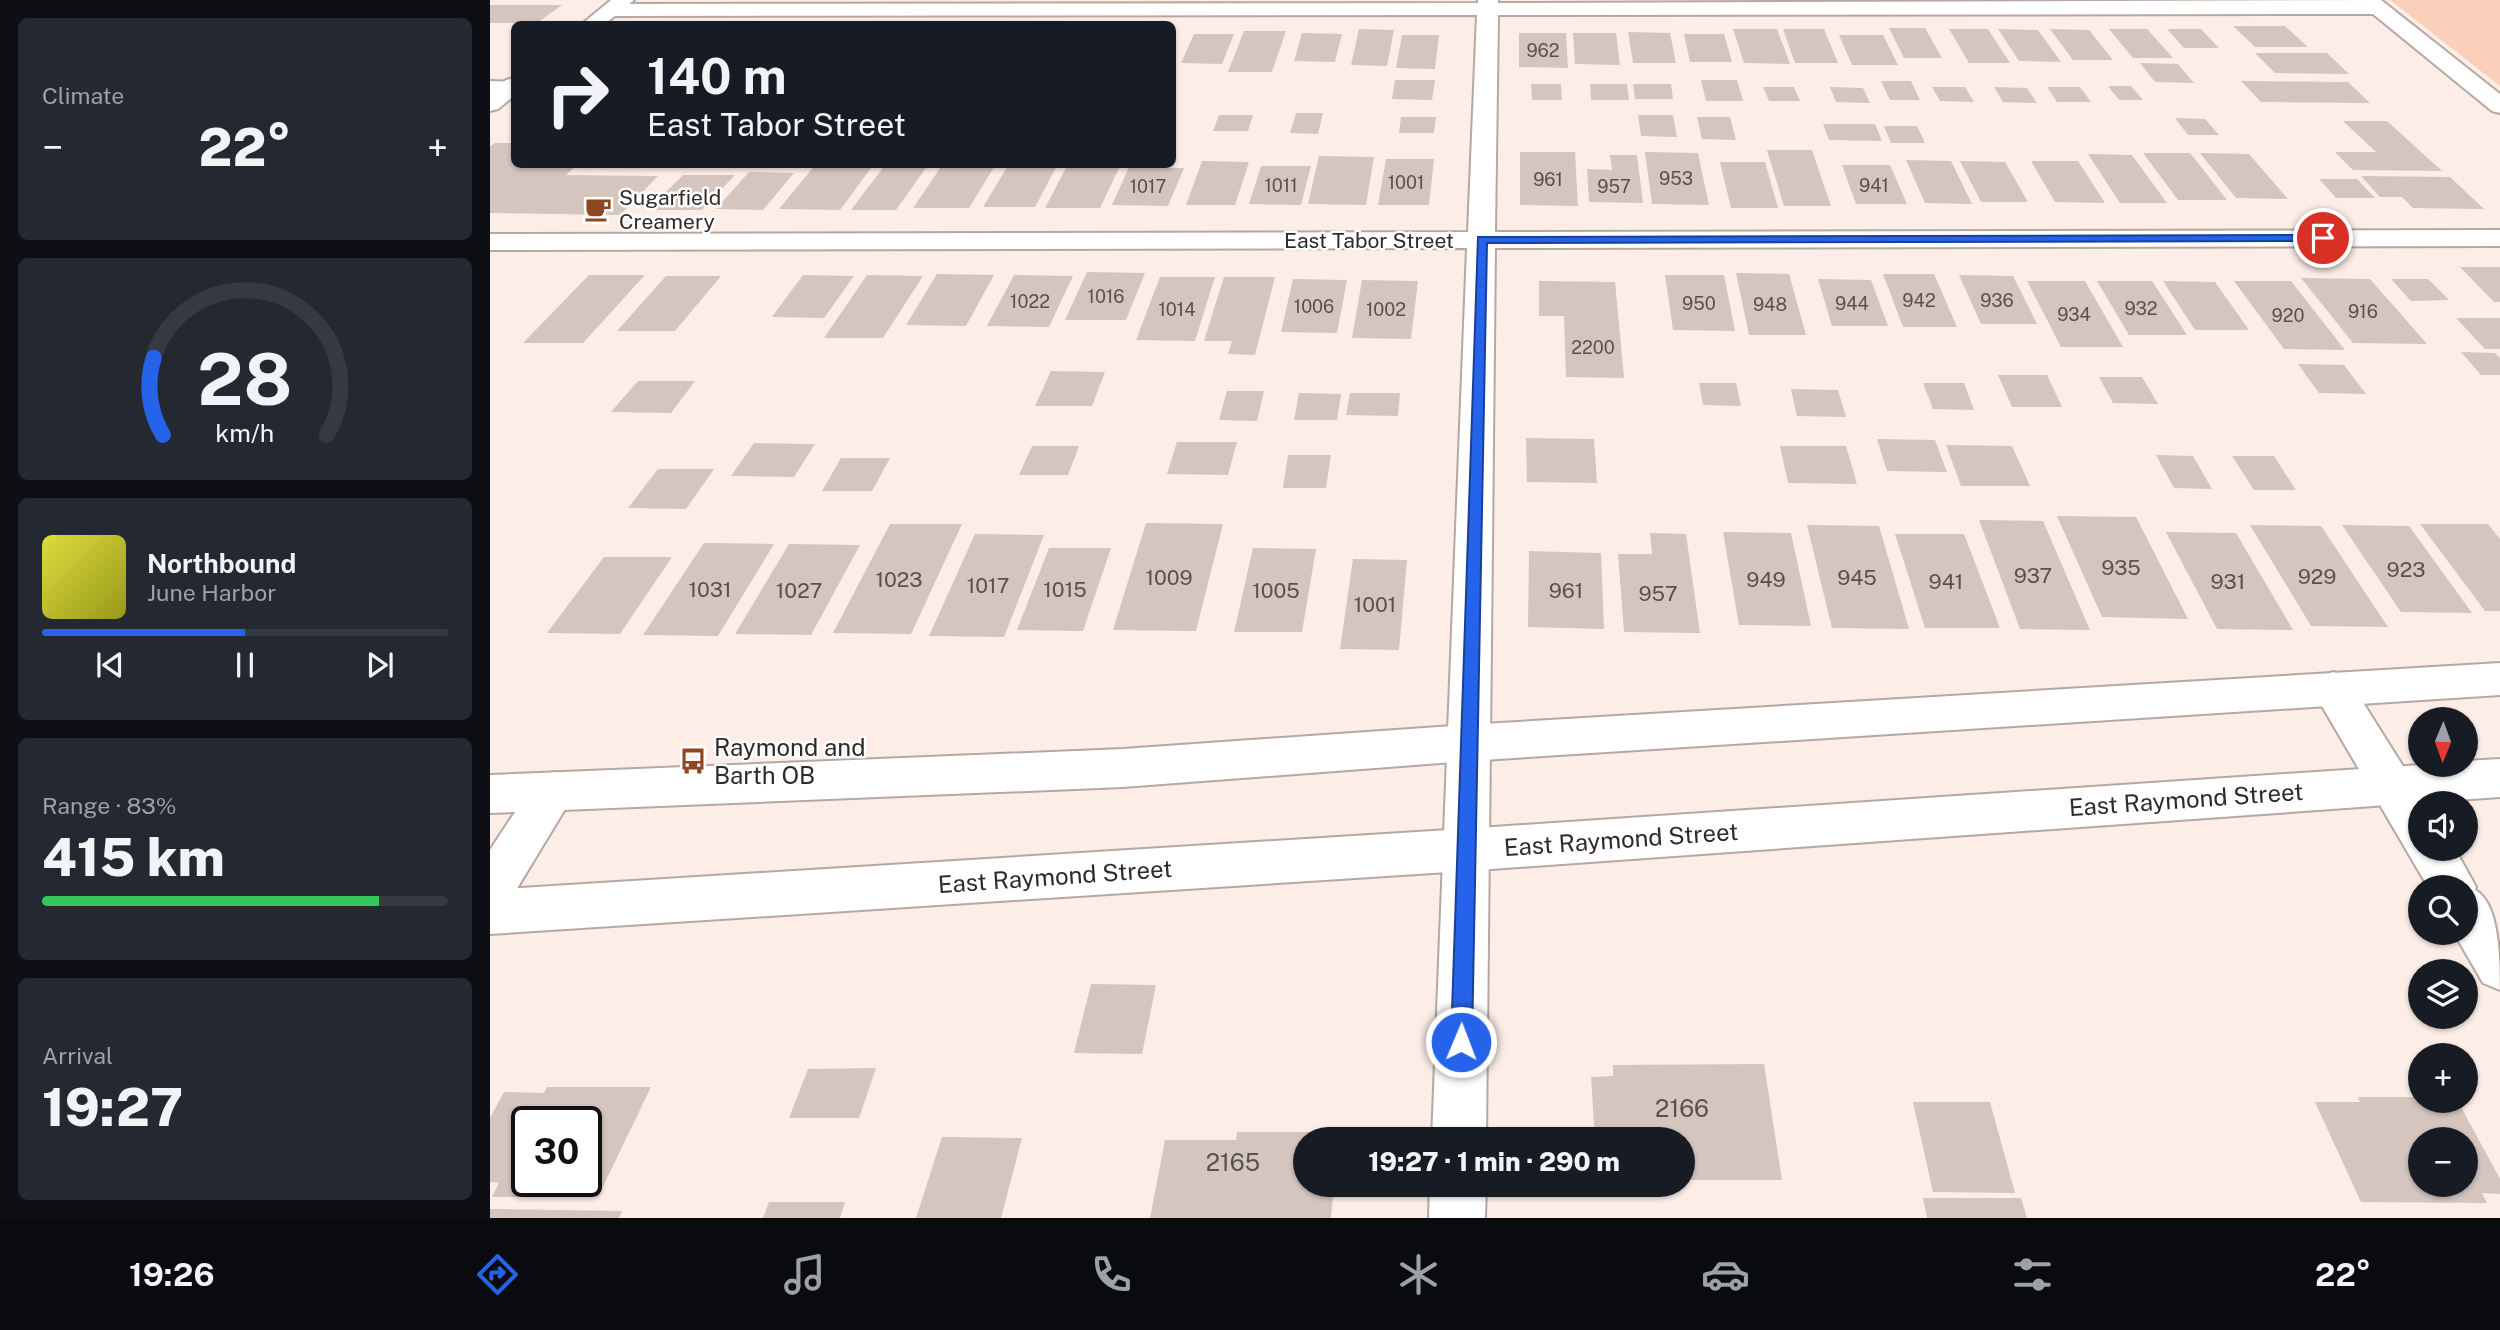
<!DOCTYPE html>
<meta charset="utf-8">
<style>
body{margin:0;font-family:"Public Sans",sans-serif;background:#242831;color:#f1f3f6;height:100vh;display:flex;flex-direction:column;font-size:26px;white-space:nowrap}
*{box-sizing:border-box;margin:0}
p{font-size:23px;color:#9ea1a6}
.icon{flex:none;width:38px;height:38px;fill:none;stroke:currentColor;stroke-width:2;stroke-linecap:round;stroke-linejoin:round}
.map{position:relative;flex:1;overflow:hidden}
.sheet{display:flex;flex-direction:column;gap:18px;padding:18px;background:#0d0f14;width:490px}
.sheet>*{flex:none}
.hud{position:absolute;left:21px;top:21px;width:665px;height:147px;border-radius:10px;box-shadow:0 2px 5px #0004;background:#171b24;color:#f1f3f6;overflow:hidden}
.needle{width:46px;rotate:181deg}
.controls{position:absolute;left:1918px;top:707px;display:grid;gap:14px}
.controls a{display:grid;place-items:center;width:70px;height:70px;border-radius:50%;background:#171b24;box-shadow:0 2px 5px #0004;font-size:35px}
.speed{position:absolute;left:21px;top:1106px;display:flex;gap:14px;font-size:35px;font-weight:700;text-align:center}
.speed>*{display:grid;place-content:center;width:91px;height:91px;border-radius:50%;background:#171b24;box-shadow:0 2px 5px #0004;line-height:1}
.speed .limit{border:4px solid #111;border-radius:10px;background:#fff;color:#111}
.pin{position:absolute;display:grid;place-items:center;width:60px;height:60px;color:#fff;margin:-30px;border:4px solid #fff;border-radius:50%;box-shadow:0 2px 7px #0007}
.me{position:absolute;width:77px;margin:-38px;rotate:1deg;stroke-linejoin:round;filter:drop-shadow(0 0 5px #0008)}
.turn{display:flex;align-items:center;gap:24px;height:147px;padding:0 21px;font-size:32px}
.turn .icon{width:91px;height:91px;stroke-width:2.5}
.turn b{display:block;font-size:49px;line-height:60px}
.big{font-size:52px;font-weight:800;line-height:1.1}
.sheet .card{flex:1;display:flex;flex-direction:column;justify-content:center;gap:10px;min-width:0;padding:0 24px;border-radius:10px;background:#242831}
.sheet .dial{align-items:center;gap:0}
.dial svg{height:182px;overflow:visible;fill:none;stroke:#363941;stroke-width:7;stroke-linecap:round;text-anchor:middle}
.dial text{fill:#f1f3f6;stroke:none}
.song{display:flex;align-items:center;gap:21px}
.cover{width:84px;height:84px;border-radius:10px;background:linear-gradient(135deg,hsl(60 70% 55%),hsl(60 70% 35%))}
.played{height:7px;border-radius:4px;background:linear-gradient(90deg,#2563eb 50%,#363941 50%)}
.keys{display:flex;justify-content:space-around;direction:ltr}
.heat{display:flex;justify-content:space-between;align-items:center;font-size:38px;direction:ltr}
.charge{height:10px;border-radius:5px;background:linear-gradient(90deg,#34c759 83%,#363941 0)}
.trip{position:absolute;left:803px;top:1127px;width:402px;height:70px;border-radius:35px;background:#171b24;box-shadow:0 2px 5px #0004;font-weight:800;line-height:70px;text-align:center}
.tabs{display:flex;height:112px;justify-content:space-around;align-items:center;background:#090b0e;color:#9ea1a6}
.tabs .icon{width:49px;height:49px}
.tabs .on{color:#2563eb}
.tabs b{font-size:32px;color:#f1f3f6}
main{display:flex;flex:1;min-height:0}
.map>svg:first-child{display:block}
.green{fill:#fad0bb}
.building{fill:#d4c5bf;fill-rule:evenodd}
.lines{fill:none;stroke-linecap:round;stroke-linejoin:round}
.minor-casing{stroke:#b6a8a1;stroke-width:4}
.secondary-casing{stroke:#b6a8a1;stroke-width:4}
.primary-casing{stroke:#b6a8a1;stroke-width:4}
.minor{fill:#fff;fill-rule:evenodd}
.secondary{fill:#fff;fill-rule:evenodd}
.primary{fill:#fff;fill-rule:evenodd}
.route{fill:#2563eb;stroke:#184099;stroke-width:2}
.labels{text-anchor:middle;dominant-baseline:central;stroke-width:5;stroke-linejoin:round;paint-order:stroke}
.far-number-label{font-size:18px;fill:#58514d}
.far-poi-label{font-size:21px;fill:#2f2a27;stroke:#fefefe;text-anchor:start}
.far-street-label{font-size:21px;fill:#2f2a27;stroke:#fefefe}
.number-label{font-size:21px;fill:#58514d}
.poi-label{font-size:24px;fill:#2f2a27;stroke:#fefefe;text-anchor:start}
.street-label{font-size:24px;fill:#2f2a27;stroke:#fefefe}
.near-number-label{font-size:24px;fill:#58514d}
</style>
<main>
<section class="sheet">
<div class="card"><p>Climate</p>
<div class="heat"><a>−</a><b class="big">22°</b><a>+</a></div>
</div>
<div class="card dial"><svg viewBox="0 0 100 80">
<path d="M14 69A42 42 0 1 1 86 69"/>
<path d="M14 69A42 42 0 0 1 10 35" stroke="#2563eb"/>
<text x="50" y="56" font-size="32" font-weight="700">28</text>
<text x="50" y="72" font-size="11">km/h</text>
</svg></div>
<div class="card">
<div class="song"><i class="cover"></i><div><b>Northbound</b><p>June Harbor</p></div></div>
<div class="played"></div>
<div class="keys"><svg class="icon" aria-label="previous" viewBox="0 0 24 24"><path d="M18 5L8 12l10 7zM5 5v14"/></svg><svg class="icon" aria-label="pause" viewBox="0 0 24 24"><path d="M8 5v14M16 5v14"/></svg><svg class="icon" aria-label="next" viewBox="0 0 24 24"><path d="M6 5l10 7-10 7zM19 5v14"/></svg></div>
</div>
<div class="card"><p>Range · 83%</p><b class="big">415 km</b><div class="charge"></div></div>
<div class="card"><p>Arrival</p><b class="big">19:27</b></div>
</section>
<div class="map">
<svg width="2010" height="1218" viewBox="0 0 2010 1218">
<rect width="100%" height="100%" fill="#fceee7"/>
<polygon class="green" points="1900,0 2010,0 2010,86"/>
<g class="building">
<polygon points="0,5 72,5 47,23 0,23"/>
<polygon points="1743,26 1795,26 1818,47 1765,47"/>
<polygon points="1399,28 1435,28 1452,58 1414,58"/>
<polygon points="869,29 904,30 897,66 861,65"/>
<polygon points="1243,29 1287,29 1300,64 1254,63"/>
<polygon points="1293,29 1334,29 1348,63 1305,63"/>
<polygon points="1459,29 1498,29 1520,63 1479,63"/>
<polygon points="1508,29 1548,30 1571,62 1529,61"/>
<polygon points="1560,29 1599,30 1623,60 1583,60"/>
<polygon points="1619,29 1657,29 1683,58 1643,58"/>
<polygon points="1677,29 1711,29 1729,48 1694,48"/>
<polygon points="754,31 796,31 782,72 738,72"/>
<polygon points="1138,32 1180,33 1186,63 1143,63"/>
<polygon points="812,33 852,34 845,62 804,61"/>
<polygon points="1029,33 1076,33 1078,68 1029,67"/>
<polygon points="1083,33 1126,33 1130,65 1085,64"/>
<polygon points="704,34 744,34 732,64 691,63"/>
<polygon points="1194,34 1234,34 1242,62 1200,62"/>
<polygon points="912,35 949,35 945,69 906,68"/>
<polygon points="1349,35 1393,35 1408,65 1362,65"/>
<polygon points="1765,53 1837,53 1859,74 1785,73"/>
<polygon points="1650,63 1688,64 1704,83 1665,82"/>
<polygon points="905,80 945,80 942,100 902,99"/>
<polygon points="1211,80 1247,80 1253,101 1216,101"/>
<polygon points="1391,81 1421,81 1430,100 1400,100"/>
<polygon points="1751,81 1858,82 1880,103 1771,102"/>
<polygon points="1041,84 1071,84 1072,100 1042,100"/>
<polygon points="1100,84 1137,84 1139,100 1101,100"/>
<polygon points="1143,84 1181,84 1183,99 1145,99"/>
<polygon points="1618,86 1641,86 1653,100 1629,100"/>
<polygon points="1273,87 1304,87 1310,101 1279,101"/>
<polygon points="1340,87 1373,88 1380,103 1346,102"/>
<polygon points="1442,87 1475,87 1484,102 1450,101"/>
<polygon points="1504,87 1537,88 1547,103 1513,102"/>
<polygon points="1557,87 1590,87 1601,102 1567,102"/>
<polygon points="806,113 833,113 828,134 800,133"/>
<polygon points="729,115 763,115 758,131 723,131"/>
<polygon points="1148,115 1183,115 1187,137 1151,136"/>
<polygon points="911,117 946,117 944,133 909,133"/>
<polygon points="1207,117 1240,117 1246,140 1212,139"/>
<polygon points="1685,118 1715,119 1729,135 1698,135"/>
<polygon points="1853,121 1897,121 1952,171 1863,170 1845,152 1886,152"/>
<polygon points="1333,124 1385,124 1392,141 1339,140"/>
<polygon points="1394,126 1427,126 1435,143 1401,143"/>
<polygon points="5,143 24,143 24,164 88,164 76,175 168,176 130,215 0,213 0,146"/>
<polygon points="1277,150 1322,150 1341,206 1294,206"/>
<polygon points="1030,152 1085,152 1088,206 1030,205"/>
<polygon points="1155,152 1208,153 1219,205 1162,204"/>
<polygon points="1653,153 1700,153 1737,200 1688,200"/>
<polygon points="1710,153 1759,154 1798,199 1746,198"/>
<polygon points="1598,154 1642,155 1677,203 1630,203"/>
<polygon points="1120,155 1147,155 1153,203 1099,202 1097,169 1122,170"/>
<polygon points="829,156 884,157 876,205 818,204"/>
<polygon points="896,159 944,159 939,205 888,205"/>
<polygon points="1416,160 1461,161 1482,204 1435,203"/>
<polygon points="712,161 759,162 745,205 696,205"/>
<polygon points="1470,161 1515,162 1538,202 1491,202"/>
<polygon points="1541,161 1588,161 1615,203 1565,202"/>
<polygon points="1230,162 1275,162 1288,208 1241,208"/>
<polygon points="326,164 384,164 350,210 289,209"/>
<polygon points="453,164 506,164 479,208 423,208"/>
<polygon points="519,164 568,164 545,207 493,207"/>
<polygon points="578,164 631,164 610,208 555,208"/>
<polygon points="395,165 438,165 406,210 361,210"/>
<polygon points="1352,165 1400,165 1417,204 1366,204"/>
<polygon points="771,166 821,166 811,205 759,204"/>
<polygon points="639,167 694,168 678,206 622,205"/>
<polygon points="259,172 304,173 273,210 226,209"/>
<polygon points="193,175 245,175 212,210 158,210"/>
<polygon points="1871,176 1960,177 1994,209 1923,208 1912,197 1890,197"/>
<polygon points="1829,179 1867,179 1885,198 1846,198"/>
<polygon points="1970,267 2010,267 2010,302 2004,302"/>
<polygon points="597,272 655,273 636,320 575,320"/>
<polygon points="1246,273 1299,274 1316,335 1259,335"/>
<polygon points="447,274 504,275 476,326 416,325"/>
<polygon points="1393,274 1444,274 1467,327 1413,327"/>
<polygon points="99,275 155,275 93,343 33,343"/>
<polygon points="313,275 364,276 334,318 282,317"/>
<polygon points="377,275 433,276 393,338 334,338"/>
<polygon points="524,275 583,276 559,327 497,326"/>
<polygon points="1175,275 1234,275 1245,331 1183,330"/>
<polygon points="1469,275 1523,276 1547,324 1491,324"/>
<polygon points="176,276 231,276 185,331 127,331"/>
<polygon points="670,277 725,277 705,341 646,340"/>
<polygon points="734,277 785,277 765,355 738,354 742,341 714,341"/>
<polygon points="1811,278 1880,279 1937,344 1863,343"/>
<polygon points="803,279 857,280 847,333 791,332"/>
<polygon points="1328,279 1381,280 1398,326 1342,326"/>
<polygon points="1901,279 1938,279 1959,300 1921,301"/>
<polygon points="872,280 928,281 921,339 862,338"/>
<polygon points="1049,281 1125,282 1134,378 1076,377 1074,316 1049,316"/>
<polygon points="1537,281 1595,281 1633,347 1571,347"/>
<polygon points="1607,281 1662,281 1697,335 1639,335"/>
<polygon points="1673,281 1725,282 1759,330 1705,330"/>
<polygon points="1744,281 1801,281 1855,350 1794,349"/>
<polygon points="1966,318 2010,318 2010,349 1995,349"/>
<polygon points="1971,352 2005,353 2010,358 2010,375 1991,375"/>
<polygon points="1808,364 1854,365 1876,394 1829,393"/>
<polygon points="561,371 615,372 602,406 545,406"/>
<polygon points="1508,375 1557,375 1572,407 1522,407"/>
<polygon points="1609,377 1652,377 1668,404 1623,403"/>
<polygon points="148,381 205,381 181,413 121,412"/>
<polygon points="1209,383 1246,383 1251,406 1213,405"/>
<polygon points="1433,383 1474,383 1484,410 1443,409"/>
<polygon points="1301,389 1348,390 1356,417 1307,416"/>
<polygon points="737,391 774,391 767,421 729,420"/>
<polygon points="809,393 851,394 847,420 804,420"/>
<polygon points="860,393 910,393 908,416 856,415"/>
<polygon points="1036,438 1104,439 1107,483 1037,482"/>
<polygon points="1387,439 1445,440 1457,472 1397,471"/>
<polygon points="687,442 747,442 738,475 677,474"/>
<polygon points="264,443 325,444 304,477 241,476"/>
<polygon points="1456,445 1522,446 1540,486 1471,486"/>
<polygon points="542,446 589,446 578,475 529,475"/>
<polygon points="1290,446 1356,446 1367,484 1298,483"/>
<polygon points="798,455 841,455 836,488 793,488"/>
<polygon points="1666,455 1703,456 1722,489 1684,488"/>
<polygon points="1742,456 1784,456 1806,490 1764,490"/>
<polygon points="351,458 400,458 382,491 332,491"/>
<polygon points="168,469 224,469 196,509 138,508"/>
<polygon points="1567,516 1646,517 1698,619 1612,617"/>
<polygon points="1489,520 1553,521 1600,630 1530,629"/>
<polygon points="656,523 733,524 706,631 623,630"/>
<polygon points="400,524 472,524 421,634 343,633"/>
<polygon points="1930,524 1998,524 2010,539 2010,611 1995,611"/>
<polygon points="1317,525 1389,526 1419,629 1342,628"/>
<polygon points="1760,525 1831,526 1898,627 1821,626"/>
<polygon points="1852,525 1919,526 1982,613 1911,612"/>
<polygon points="1233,532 1301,533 1321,626 1249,625"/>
<polygon points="1676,532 1746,533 1803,630 1727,629"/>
<polygon points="1160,533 1196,534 1210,633 1134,632 1128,554 1162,554"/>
<polygon points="485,534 554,535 514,637 439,636"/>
<polygon points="1405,534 1474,534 1510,628 1435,628"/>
<polygon points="214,543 284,544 228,636 153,635"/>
<polygon points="299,544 370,545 321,635 245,634"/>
<polygon points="559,548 621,548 593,631 527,630"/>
<polygon points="763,548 826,549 812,632 744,632"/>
<polygon points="1039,551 1111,553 1114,629 1038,627"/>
<polygon points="114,557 182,557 130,634 57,633"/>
<polygon points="863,559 917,560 909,650 850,649"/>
<polygon points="601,984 666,985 652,1054 584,1053"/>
<polygon points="1274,1064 1292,1180 1194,1180 1194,1139 1105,1139 1101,1077 1123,1076 1123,1065"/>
<polygon points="386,1068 369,1118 299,1118 318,1069"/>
<path d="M57,1087H161L108,1197H2L9,1183L0,1182V1118L14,1092L54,1093ZM37,1122H96V1181H37Z"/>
<path d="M1868,1097H1930V1101H1944L1948,1108L1971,1107L2010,1179V1194L1992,1193L1997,1203L1871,1202L1825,1102H1870ZM1930,1139H1976V1185H1930Z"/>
<polygon points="1423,1102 1500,1102 1525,1193 1443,1192"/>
<polygon points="747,1132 825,1132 824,1139 816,1139 816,1185 844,1185 841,1218 660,1218 675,1140 746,1140"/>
<polygon points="452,1137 532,1138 511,1218 426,1218"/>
<polygon points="1433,1198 1531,1198 1537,1218 1437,1218"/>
<polygon points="279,1202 355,1202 350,1218 273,1218"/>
<polygon points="0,1209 132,1211 129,1218 0,1218"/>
</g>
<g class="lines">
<g class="minor-casing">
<g id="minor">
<polygon points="988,0 1008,0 1008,3 1891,0 2010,94 2010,113 2002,111 1883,14 1008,15 1005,232 2010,230 2010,246 1005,248 996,1139 942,1139 977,248 0,250 0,234 978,232 987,15 121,16 114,14 111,10 114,6 121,4 988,3"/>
<polygon points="0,81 24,82 24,94 0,95"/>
<path d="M1843,672L1857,677L1936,803H1930V849H1965L1986,887L1985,890C2010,903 2010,961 2010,990L1993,983L1964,933H1976V887H1938L1829,701L1823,689L1829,677Z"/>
<polygon points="64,772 80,777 86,791 17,905 0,912 0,850 48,777"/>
<polygon points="940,1185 996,1185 995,1218 939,1218"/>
</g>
</g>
<g class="secondary-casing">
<g id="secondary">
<polygon points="121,0 144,0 115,24 92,24"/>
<polygon points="24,78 24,96 8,109 0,111 0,93 16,80"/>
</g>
</g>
<g class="primary-casing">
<g id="primary">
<polygon points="2010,663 2010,695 977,761 633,787 0,813 0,775 633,749 977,725"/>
<polygon points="2010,759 2010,797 974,871 0,934 0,890 974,829 1930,765 1976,765 1976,761"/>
</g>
</g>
<use href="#minor" class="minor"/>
<use href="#secondary" class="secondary"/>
<use href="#primary" class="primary"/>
</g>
<polygon class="route" points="1833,235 1838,238 1837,241 997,243 982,1042 979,1050 971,1053 964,1050 961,1042 988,237"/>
<defs>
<g id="cafe-bare" transform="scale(2.1)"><path d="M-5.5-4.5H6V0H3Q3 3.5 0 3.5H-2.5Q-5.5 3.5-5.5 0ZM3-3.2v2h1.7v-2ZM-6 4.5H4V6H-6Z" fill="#8d4721" stroke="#fefefe" stroke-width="2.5" paint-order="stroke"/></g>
<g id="bus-bare" transform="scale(2.1)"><path d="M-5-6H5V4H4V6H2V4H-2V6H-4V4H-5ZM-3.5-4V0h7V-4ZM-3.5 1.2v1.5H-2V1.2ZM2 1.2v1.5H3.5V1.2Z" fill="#8d4721" stroke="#fefefe" stroke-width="2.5" paint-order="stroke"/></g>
</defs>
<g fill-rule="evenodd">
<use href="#cafe-bare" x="108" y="209"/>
<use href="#bus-bare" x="203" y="761"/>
</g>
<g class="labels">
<g class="far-number-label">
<text x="1053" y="50">962</text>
<text x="1186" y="178">953</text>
<text x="1058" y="179">961</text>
<text x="916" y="182">1001</text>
<text x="791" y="185">1011</text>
<text x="1384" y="185">941</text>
<text x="658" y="186">1017</text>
<text x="1124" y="186">957</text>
<text x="616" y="296">1016</text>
<text x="1429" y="300">942</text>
<text x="1507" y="300">936</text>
<text x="540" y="301">1022</text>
<text x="1209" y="303">950</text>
<text x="1362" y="303">944</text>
<text x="1280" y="304">948</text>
<text x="824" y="306">1006</text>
<text x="1651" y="308">932</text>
<text x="687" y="309">1014</text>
<text x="896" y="309">1002</text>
<text x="1873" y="311">916</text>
<text x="1584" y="314">934</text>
<text x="1798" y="315">920</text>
<text x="1103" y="347">2200</text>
</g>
<g class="far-poi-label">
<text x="129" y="197">Sugarfield<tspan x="129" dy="24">Creamery</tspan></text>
</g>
<g class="far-street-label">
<text x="879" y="240">East Tabor Street</text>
</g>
<g class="number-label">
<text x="1631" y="567">935</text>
<text x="1916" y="569">923</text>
<text x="1543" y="575">937</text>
<text x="1827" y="576">929</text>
<text x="679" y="577">1009</text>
<text x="1367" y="577">945</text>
<text x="409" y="579">1023</text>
<text x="1276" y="579">949</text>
<text x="1456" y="581">941</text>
<text x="1738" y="581">931</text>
<text x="498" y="585">1017</text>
<text x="220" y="589">1031</text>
<text x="575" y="589">1015</text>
<text x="309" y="590">1027</text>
<text x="786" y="590">1005</text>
<text x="1076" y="590">961</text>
<text x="1168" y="593">957</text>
<text x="885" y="604">1001</text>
</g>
<g class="poi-label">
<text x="224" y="747">Raymond and<tspan x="224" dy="28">Barth OB</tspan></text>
</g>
<g class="street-label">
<text transform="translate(1696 799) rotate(-4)">East Raymond Street</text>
<text transform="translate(1131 839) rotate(-4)">East Raymond Street</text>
<text transform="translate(565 876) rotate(-4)">East Raymond Street</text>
</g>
<g class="near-number-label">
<text x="1192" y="1108">2166</text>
<text x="743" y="1162">2165</text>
</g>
</g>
</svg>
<div class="controls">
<a><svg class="needle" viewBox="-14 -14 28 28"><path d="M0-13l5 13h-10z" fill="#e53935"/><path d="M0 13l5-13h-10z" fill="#9ea1a6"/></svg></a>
<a><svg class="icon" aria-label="sound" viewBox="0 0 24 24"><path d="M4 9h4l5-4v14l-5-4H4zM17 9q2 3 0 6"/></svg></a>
<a><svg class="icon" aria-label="search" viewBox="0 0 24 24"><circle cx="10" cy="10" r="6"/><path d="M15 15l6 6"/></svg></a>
<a><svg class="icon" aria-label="layers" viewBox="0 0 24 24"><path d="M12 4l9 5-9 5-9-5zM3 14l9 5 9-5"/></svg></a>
<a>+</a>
<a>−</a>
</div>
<div class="speed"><div class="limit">30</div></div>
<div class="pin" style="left:1833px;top:238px;background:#d93025"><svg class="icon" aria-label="arrive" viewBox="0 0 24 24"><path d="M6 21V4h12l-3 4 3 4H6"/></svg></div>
<svg class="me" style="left:971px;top:1042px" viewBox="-20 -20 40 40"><circle r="17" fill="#2563eb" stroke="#fff" stroke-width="3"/><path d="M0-11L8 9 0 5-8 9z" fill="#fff"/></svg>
<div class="trip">19:27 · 1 min · 290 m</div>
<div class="hud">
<div class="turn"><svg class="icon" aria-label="right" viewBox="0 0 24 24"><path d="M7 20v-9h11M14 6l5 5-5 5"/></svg><div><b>140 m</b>East Tabor Street</div></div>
</div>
</div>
</main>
<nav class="tabs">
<b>19:26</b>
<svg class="icon on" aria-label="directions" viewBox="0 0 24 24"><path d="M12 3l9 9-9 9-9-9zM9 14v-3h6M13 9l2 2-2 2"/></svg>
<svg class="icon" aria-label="music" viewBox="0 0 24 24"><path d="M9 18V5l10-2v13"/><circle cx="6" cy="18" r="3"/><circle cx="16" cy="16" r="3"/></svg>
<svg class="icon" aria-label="phone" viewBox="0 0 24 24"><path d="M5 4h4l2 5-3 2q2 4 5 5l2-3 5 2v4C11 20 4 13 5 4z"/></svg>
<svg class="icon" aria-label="climate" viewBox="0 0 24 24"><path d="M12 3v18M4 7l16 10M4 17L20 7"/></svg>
<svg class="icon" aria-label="car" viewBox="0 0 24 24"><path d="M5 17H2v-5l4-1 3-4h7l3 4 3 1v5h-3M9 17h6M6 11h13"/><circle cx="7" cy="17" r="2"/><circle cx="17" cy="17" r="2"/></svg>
<svg class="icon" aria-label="filters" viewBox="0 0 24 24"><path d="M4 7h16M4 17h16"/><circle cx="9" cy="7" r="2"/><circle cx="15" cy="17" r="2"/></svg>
<b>22°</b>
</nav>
